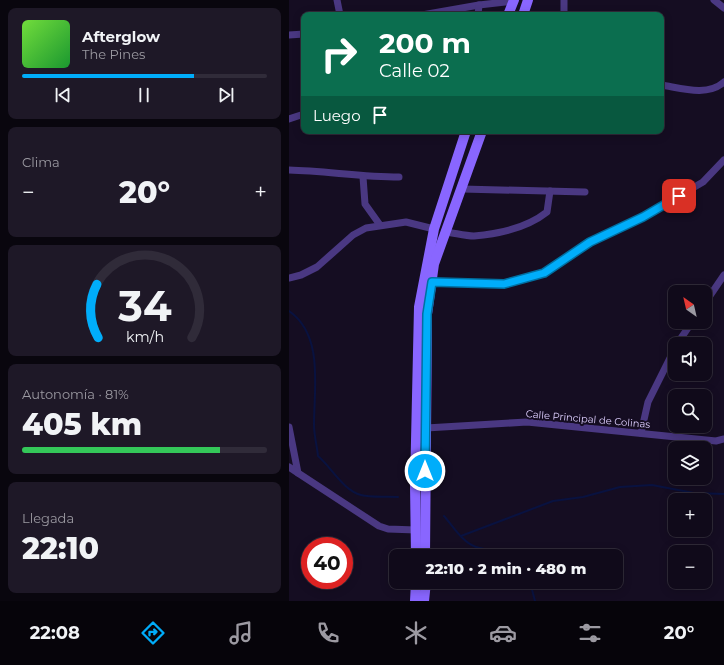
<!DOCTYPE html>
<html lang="es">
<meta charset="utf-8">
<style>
body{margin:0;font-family:Montserrat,sans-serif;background:#1e1827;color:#f1f3f6;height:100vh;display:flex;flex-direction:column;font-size:15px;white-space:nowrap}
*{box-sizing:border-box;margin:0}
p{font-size:13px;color:#9c9aa2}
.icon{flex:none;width:22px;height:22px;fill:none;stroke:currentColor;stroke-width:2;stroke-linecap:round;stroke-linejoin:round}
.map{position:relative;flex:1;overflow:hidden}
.side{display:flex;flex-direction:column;gap:8px;padding:8px;background:#09060e;width:289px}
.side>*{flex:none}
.top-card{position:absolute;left:12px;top:12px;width:363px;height:122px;border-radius:8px;box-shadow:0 2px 10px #0003,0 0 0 1px #302b39;background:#0b6e4f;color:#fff;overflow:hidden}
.needle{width:26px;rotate:326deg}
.controls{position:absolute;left:379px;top:285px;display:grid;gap:8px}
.controls a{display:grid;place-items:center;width:44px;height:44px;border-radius:8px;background:#100a1a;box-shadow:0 2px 10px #0003,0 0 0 1px #302b39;font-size:20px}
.speed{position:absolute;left:12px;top:537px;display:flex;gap:8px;font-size:20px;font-weight:700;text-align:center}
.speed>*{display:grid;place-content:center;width:52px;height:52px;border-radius:50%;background:#100a1a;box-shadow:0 2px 10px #0003,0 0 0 1px #302b39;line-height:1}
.speed .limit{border:6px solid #d22;background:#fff;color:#111}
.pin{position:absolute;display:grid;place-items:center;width:34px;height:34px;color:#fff;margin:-17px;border-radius:8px;box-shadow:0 2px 6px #0006}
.me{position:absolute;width:44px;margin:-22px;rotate:0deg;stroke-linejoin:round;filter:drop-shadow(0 0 3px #0008)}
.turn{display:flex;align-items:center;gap:14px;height:84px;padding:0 12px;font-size:18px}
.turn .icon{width:52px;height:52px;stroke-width:2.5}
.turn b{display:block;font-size:28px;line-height:34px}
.then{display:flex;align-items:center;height:38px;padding:0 12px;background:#0003;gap:8px;font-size:15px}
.big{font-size:30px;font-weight:800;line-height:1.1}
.side .widget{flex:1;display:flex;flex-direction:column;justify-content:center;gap:6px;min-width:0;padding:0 14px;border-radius:8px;background:#1e1827}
.side .dial{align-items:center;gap:0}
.dial svg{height:104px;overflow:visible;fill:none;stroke:#302b39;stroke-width:7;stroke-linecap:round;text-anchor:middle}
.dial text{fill:#f1f3f6;stroke:none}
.song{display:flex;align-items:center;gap:12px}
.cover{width:48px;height:48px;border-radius:6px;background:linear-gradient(135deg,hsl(100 70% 55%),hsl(130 70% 35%))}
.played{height:4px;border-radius:2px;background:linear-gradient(90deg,#00adfa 70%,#302b39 70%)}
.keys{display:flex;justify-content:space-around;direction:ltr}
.heat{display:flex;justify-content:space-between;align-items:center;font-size:22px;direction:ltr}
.charge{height:6px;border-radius:3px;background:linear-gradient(90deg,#34c759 81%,#302b39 0)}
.trip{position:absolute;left:100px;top:549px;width:234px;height:40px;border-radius:8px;background:#100a1a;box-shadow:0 2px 10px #0003,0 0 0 1px #302b39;font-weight:800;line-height:40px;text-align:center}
.tab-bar{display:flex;height:64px;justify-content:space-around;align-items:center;background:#06040a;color:#9c9aa2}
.tab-bar .icon{width:28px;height:28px}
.tab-bar .selected{color:#00adfa}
.tab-bar b{font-size:18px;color:#f1f3f6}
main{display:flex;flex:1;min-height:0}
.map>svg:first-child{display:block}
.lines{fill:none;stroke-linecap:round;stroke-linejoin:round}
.stream{stroke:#091240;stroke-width:2}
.street{stroke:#4a3882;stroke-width:7}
.secondary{stroke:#8966ff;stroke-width:10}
.route-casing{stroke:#0070a2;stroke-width:10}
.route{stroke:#00adfa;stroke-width:7}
.labels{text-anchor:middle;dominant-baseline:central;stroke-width:4;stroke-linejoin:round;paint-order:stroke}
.street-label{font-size:10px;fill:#decfff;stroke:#150d22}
</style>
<main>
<section class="side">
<div class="widget">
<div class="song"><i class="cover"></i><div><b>Afterglow</b><p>The Pines</p></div></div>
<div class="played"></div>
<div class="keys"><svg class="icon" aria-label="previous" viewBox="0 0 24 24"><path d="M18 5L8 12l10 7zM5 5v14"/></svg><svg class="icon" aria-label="pause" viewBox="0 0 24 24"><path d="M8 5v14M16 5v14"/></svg><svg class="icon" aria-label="next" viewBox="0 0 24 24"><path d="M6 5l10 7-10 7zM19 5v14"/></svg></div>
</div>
<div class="widget"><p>Clima</p>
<div class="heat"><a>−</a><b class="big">20°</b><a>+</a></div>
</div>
<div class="widget dial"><svg viewBox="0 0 100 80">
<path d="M14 69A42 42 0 1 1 86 69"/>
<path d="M14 69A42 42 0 0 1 13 28" stroke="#00adfa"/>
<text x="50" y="56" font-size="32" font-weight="700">34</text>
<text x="50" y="72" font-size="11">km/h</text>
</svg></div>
<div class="widget"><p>Autonomía · 81%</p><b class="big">405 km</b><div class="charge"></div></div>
<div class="widget"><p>Llegada</p><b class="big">22:10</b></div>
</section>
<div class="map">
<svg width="435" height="601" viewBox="0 0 435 601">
<rect width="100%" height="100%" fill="#150d22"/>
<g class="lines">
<g class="stream">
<path d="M0,311C35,335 25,388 25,425C25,435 28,446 29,456C43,468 54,490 72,495C83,498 98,496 109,497"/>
<path d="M155,516C164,526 173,542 187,547C199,551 211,550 223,556"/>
<polyline points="172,536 264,501 294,497 331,487 363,485 405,493 435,494"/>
<polyline points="241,582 246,601"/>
</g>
<g class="street">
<polyline points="48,0 51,15"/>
<polyline points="425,0 435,8"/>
<polyline points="133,15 190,5 225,1"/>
<polyline points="189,15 190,5"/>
<polyline points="275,15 275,0"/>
<polyline points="0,35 15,34"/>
<path d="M372,85C392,88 418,97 435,82"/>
<polyline points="0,119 15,114"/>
<path d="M0,170C37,171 73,177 110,177"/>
<polyline points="74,177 76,204 91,225"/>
<polyline points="173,189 296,192"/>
<path d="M157,232C166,233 176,236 185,236C210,234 239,227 258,212L261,191"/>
<polyline points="0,278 12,275 28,267 64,235 77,228 117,222 145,229"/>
<polyline points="143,282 215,283 255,273 301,242 354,217 414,182 435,160"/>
<polyline points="416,303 435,275"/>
<polyline points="388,344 403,322"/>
<polyline points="0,427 9,473 90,526 99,529 127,530"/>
<polyline points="137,428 238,422 427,441 435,439"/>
<polyline points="352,433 359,402 386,348"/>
<polyline points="0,467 9,473"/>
</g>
<g class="secondary">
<polyline points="219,15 225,0"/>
<polyline points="234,15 239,0"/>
<polyline points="127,556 126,485 130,307 145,229 177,131"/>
<polyline points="136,556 138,314 145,264 193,131"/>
<polyline points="126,601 127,582"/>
<polyline points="135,601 137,582"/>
</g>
</g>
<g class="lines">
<g class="route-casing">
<polyline id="route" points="136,471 138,314 143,282 215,284 255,273 301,242 354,217 390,196"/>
</g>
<use href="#route" class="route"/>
</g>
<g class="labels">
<g class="street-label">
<text transform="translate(299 419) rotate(5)">Calle Principal de Colinas</text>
</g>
</g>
</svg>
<div class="controls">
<a><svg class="needle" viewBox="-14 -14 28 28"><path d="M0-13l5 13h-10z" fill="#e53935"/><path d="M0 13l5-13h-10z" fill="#9c9aa2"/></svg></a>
<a><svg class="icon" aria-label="sound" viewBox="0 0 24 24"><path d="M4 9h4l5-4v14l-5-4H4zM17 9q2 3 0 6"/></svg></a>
<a><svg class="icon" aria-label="search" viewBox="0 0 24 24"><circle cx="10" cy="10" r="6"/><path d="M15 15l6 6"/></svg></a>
<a><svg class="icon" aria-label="layers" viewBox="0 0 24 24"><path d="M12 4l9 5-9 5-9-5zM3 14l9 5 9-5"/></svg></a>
<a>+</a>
<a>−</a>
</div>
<div class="speed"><div class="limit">40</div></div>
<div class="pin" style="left:390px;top:196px;background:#d93025"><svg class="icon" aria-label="arrive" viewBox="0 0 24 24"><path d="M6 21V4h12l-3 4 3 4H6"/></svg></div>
<svg class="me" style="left:136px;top:471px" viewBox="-20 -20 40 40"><circle r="17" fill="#00adfa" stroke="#fff" stroke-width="3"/><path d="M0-11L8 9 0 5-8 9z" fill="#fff"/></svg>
<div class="trip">22:10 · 2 min · 480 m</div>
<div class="top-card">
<div class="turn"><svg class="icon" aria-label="right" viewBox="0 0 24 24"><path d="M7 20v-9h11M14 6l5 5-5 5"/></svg><div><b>200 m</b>Calle 02</div></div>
<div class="then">Luego<svg class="icon" aria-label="arrive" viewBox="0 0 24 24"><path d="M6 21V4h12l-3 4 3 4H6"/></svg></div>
</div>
</div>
</main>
<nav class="tab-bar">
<b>22:08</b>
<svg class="icon selected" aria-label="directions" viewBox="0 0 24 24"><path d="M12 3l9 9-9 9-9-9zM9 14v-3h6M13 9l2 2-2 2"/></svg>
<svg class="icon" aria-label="music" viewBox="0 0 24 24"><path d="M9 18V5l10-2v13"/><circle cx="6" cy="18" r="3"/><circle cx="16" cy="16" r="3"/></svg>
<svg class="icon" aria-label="phone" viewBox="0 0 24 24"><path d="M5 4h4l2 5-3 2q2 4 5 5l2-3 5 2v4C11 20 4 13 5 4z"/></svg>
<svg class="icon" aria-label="climate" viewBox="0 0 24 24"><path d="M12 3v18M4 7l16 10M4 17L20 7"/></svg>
<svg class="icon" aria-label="car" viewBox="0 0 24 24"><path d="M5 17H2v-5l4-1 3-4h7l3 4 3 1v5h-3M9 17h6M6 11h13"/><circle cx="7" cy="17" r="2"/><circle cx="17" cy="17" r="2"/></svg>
<svg class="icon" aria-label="filters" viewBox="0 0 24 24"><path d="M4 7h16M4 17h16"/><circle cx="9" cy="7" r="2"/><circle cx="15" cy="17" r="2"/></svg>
<b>20°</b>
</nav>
